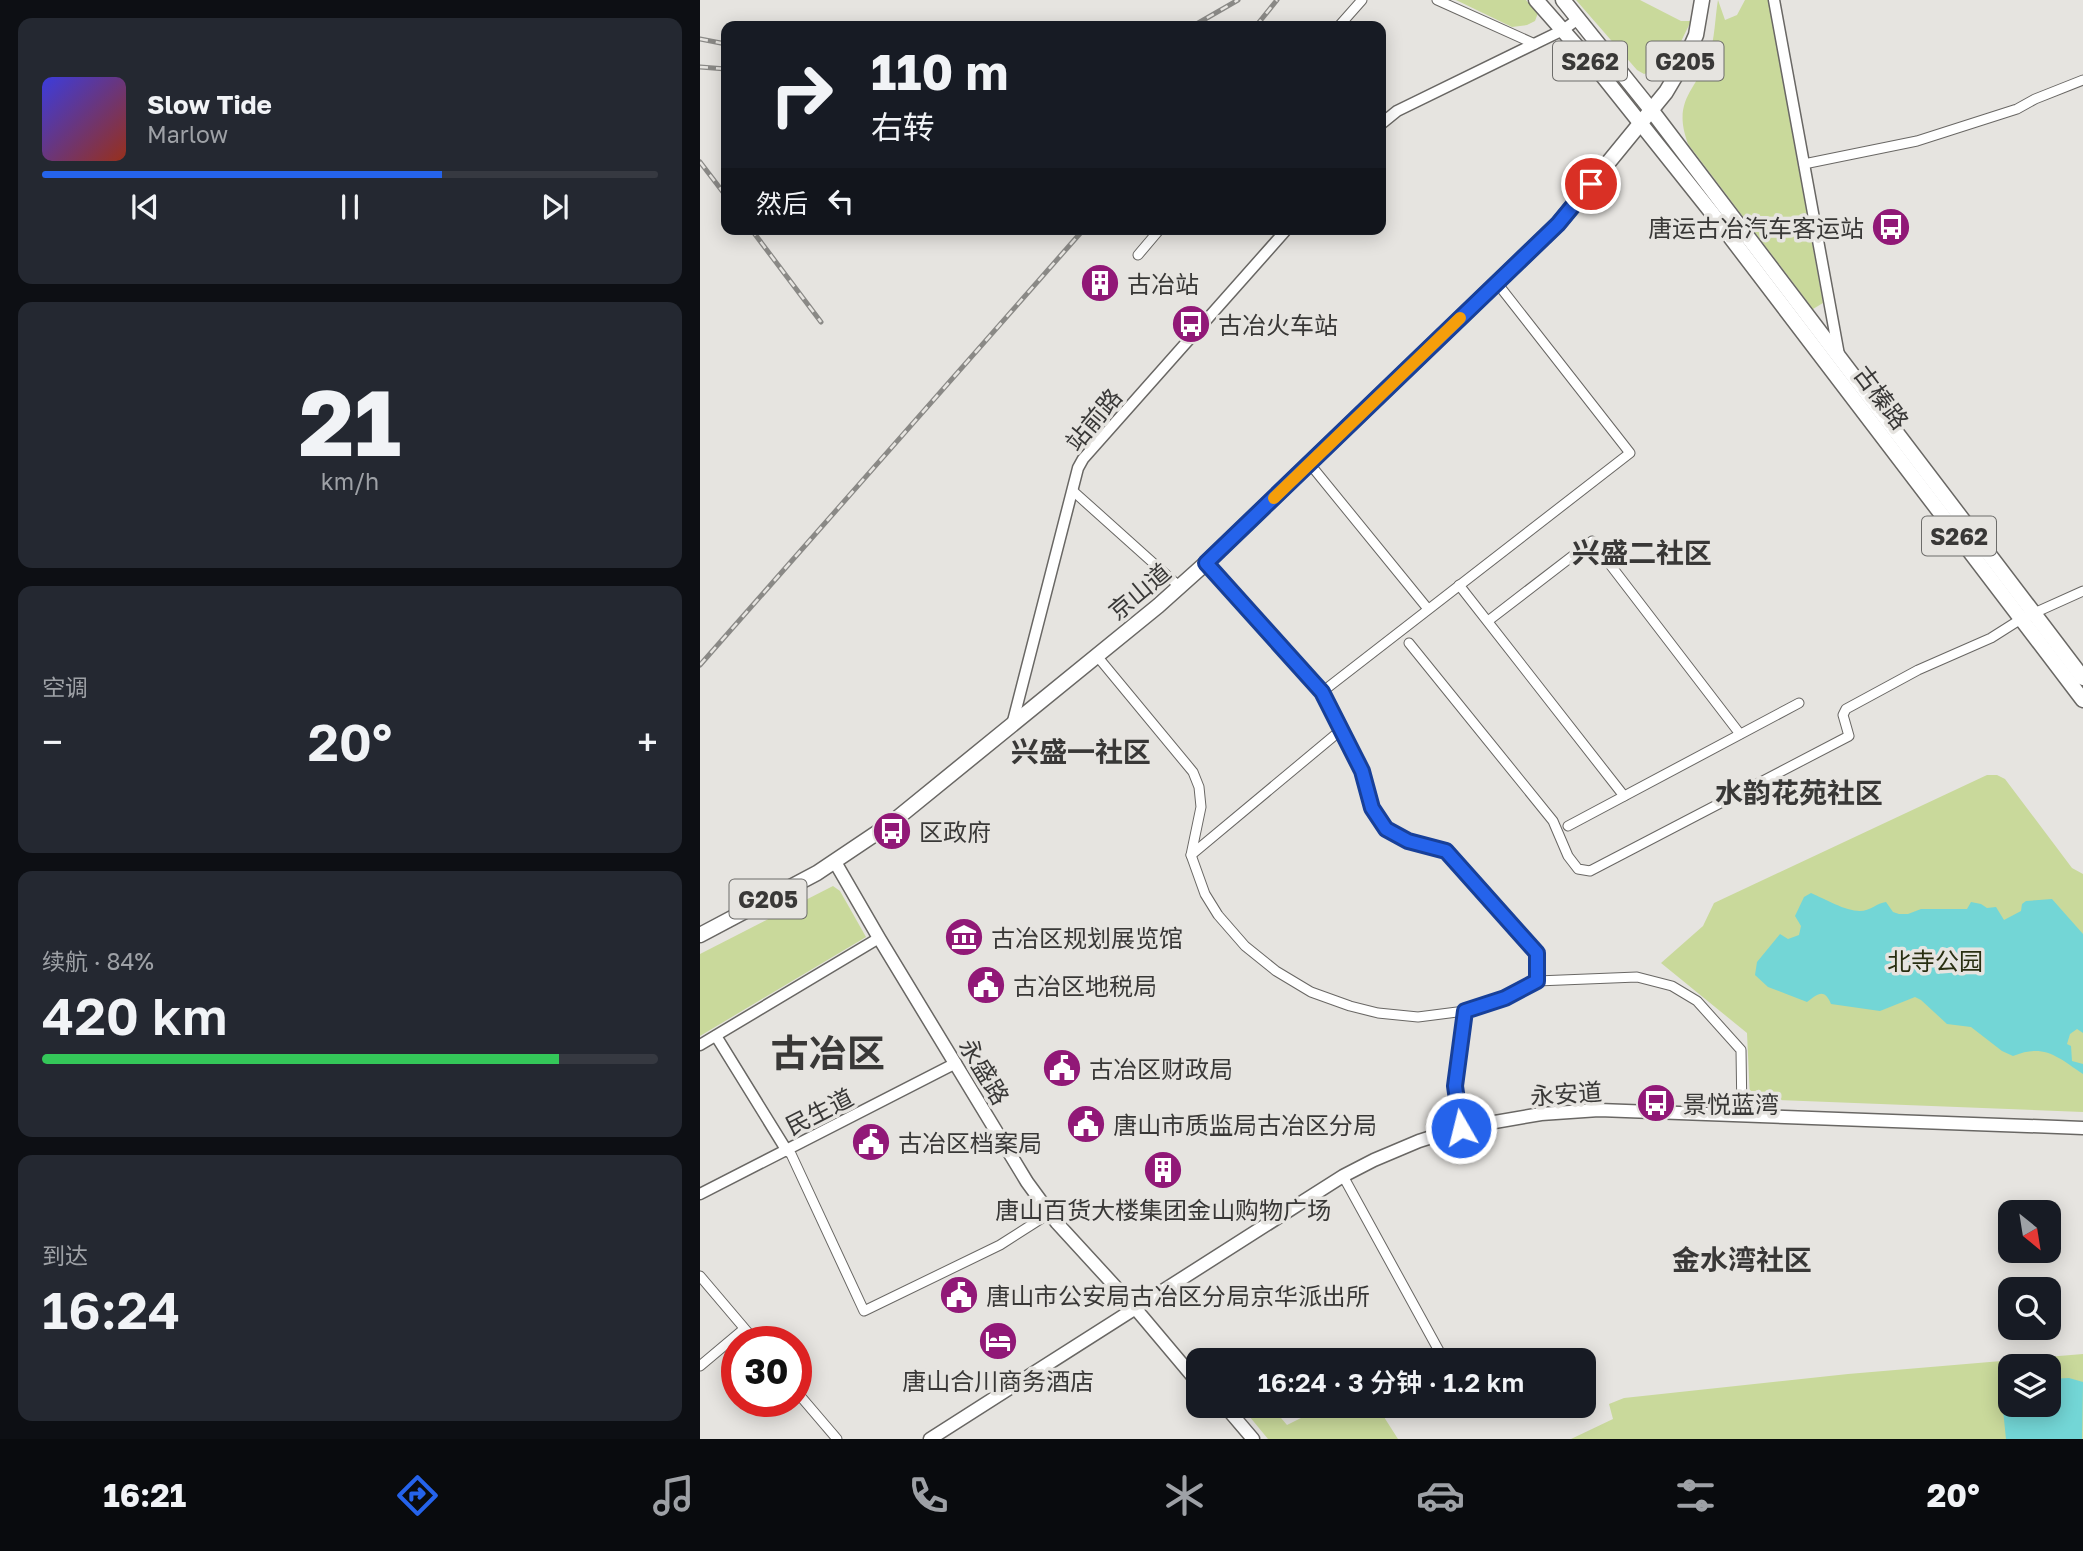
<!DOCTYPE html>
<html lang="zh">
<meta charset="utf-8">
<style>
body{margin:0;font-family:"Golos Text","Noto Sans SC",sans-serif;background:#242831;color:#f1f3f6;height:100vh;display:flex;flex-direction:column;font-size:26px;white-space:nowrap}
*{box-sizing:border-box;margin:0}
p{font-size:23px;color:#9ea1a6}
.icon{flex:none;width:38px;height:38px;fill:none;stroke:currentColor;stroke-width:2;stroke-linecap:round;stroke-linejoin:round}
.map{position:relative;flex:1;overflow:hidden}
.panel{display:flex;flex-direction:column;gap:18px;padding:18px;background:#0d0f14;width:700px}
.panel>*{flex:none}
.guide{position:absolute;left:21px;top:21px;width:665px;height:214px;border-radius:14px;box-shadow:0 4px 18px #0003;background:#171b24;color:#f1f3f6;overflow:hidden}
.needle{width:46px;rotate:150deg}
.buttons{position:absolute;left:1298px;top:1200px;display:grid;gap:14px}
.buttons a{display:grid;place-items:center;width:63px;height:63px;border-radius:14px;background:#171b24;box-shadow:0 4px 18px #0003;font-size:35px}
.speed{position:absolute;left:21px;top:1326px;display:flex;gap:14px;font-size:35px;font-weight:700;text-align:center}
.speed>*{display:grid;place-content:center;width:91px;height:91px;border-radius:50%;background:#171b24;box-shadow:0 4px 18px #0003;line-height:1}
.speed .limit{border:10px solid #d22;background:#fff;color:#111}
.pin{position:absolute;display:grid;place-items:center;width:60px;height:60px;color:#fff;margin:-30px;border:4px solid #fff;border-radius:50%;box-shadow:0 2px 7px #0007}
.me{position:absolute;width:77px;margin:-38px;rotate:352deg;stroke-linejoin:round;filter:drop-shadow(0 0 5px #0008)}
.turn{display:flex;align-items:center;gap:24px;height:147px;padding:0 35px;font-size:32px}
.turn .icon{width:91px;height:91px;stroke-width:2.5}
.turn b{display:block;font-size:49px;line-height:60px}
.then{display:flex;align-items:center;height:66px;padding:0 35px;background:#0003;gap:14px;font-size:26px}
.big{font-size:52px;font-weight:600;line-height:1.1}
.panel .card{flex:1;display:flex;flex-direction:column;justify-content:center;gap:10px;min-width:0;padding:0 24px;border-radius:14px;background:#242831}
.panel .dial{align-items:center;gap:0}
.dial b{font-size:91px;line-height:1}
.song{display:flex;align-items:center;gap:21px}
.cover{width:84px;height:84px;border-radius:10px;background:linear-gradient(135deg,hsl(240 70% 55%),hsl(10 70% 35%))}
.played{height:7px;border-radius:4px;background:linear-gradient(90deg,#2563eb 65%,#363941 65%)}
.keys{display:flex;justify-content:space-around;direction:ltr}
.heat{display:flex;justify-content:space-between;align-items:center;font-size:38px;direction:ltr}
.charge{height:10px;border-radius:5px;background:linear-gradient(90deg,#34c759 84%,#363941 0)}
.trip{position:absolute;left:486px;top:1348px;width:410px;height:70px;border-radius:14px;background:#171b24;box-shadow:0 4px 18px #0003;font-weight:600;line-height:70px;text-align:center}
.tabs{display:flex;height:112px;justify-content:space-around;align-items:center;background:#090b0e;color:#9ea1a6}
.tabs .icon{width:49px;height:49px}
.tabs .active{color:#2563eb}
.tabs b{font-size:32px;color:#f1f3f6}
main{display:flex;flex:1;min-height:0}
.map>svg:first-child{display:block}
.green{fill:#c9d99b;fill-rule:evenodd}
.water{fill:#73d6d6}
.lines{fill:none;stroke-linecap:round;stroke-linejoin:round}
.minor-casing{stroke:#696764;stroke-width:11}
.tertiary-casing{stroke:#696764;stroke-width:13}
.secondary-casing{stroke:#696764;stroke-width:15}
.primary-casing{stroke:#696764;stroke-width:17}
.trunk-casing{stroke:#696764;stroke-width:17}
.minor{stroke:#fff;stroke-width:9}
.tertiary{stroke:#fff;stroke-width:10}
.secondary{stroke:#fff;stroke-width:12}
.primary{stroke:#fff;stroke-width:14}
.trunk{stroke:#fff;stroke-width:14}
.rail-casing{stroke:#8a8986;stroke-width:5}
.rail{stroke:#e6e4e0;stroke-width:2.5;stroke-dasharray:8;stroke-linecap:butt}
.route-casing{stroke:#184099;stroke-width:18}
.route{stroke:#2563eb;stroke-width:12}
.slow{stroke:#f59e0b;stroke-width:12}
.labels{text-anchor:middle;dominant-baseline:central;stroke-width:7;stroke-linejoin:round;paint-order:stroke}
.shield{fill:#e6e4e0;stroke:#6d6c6a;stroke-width:2}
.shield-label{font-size:23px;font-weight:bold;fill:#393837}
.poi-label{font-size:24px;fill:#393837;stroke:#e6e4e0;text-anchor:start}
.street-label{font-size:24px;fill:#393837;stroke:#e6e4e0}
.park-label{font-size:24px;fill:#292f11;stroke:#e6e4e0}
.quarter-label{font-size:28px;font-weight:bold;fill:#393837;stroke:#e6e4e0}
.town-label{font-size:38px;font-weight:bold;fill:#393837;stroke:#e6e4e0}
</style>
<main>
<section class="panel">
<div class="card">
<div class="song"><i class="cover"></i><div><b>Slow Tide</b><p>Marlow</p></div></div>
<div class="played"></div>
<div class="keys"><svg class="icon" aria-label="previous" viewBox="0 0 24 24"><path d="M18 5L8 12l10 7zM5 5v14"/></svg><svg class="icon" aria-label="pause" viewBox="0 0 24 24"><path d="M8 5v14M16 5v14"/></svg><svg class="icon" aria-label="next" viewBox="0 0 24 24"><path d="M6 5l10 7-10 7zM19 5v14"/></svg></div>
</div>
<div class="card dial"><b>21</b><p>km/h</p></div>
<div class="card"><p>空调</p>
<div class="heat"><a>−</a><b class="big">20°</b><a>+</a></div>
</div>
<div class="card"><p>续航 · 84%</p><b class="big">420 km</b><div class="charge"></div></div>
<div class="card"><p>到达</p><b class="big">16:24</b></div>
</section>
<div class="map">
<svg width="1383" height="1439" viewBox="0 0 1383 1439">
<rect width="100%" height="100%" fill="#e6e4e0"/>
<g class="green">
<polygon points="756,0 826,0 838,13 835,21 827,25 812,27"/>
<path d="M876,0H940L981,21H991C978,46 974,66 944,74L937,70Z"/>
<path d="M1018,0L1025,20L1037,15L1045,0H1068L1123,303L1113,309L988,144C972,100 995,92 1009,56C1015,39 1015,17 1018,0Z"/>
<polygon points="1287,775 1297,775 1305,779 1372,868 1383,874 1383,1112 1050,1099 1047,1033 961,963 1003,926 1014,903"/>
<polygon points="133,886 140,891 166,937 0,1036 0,954"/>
<path d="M1383,1354V1439H871L913,1419L909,1404L924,1398L1148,1374ZM1311,1367H1349V1405H1311Z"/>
<polygon points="540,1405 570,1405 587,1425 615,1411 677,1406 698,1439 568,1439"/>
</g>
<g class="water">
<path d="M1111,893C1125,899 1145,911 1160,911C1170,911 1177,903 1186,902L1193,912L1199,914H1208L1221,909H1267L1271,902L1281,904L1287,908L1296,907L1304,920L1321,911L1322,904L1326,901L1352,899L1383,934V1033L1377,1029L1370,1034L1367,1044L1371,1046L1372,1061L1383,1064V1074C1358,1057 1344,1043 1313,1056L1302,1051L1271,1027L1247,1024L1221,1000L1215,997L1180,1011L1131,1004C1124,987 1117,995 1107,1002L1068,987L1055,975L1057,962L1080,934L1088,939L1099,935L1101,926L1095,916L1104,897Z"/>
<path d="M1369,1378L1383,1382L1382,1439H1306L1302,1400C1302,1394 1306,1388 1311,1384V1405H1349V1379Z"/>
</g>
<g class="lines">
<g class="minor-casing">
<g id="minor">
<polyline points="737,0 835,44"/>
<polyline points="639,26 662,0"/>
<polyline points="1104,164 1217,141 1317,109 1335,99 1383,80"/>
<polyline points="438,255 460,229"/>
<polyline points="609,463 728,609"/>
<polyline points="373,491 480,587"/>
<polyline points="506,563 622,692 661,771 672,808 686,829 708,841 746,851 837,953 837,981"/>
<polyline points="759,585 924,796"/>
<polyline points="788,621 892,541 1040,734"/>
<polyline points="709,643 853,821 868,856 878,869 890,871 1149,736 1143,715 1146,709 1218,670 1291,638 1321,619 1383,591"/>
<polyline points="397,656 493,772 499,787 501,807 491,855 505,894 518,915 545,946 576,971 611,992 650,1006 678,1013 718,1017 765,1011 805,998 837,981 937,977 972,986 997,1001 1041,1050 1042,1116"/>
<polyline points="622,692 930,453 797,283"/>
<polyline points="868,826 1099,703"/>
<polyline points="491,855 641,730"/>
<polyline points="760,1128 755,1086 765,1011"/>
<polyline points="87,1151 91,1154 164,1311 300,1245 350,1213"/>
<polyline points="643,1176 744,1360"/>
<polyline points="0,1276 56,1342"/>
<polyline points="0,1366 44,1329"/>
<polyline points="96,1391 137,1439"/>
</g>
</g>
<g class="tertiary-casing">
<g id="tertiary">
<polyline points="1074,0 1139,355"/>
<polyline points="681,124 697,111 863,30 878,19"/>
<polyline points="312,725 378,468 383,459 587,229"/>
<polyline points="16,1036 87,1151"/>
<polyline points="0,1045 179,938"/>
<polyline points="0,1194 256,1063"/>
</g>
</g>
<g class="secondary-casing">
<g id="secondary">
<polyline points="135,862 179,938 327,1182 357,1223 435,1308 499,1384"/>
<polyline points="524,1405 553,1439"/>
<polyline points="230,1439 643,1176 674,1160 719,1141 760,1128 841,1114 899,1110 1383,1128"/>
</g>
</g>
<g class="primary-casing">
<g id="primary">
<polyline points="836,0 902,75 1012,213 1383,700"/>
<polyline points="863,0 952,111 1383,678"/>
</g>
</g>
<g class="trunk-casing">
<polyline id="trunk" points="0,935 117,873 190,824 458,606 506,563 858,224 966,92 985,60 996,35 1002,0"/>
</g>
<use href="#minor" class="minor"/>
<use href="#tertiary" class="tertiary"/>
<use href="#secondary" class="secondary"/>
<use href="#primary" class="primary"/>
<use href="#trunk" class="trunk"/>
<g class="rail-casing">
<g id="rail">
<polyline points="493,26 538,0"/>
<polyline points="556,26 577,0"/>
<polyline points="0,39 26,44"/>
<polyline points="0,67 26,69"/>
<polyline points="0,162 26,196"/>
<polyline points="51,229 121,322"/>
<polyline points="0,665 384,229"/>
</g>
</g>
<use href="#rail" class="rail"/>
</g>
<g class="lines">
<g class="route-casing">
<polyline id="route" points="761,1128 755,1086 765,1011 805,998 837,981 837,953 746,851 708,841 686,829 672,808 662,771 622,692 506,563 858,224 891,184"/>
</g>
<use href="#route" class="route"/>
<polyline class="slow" points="574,498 760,318"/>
</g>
<defs>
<g id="bus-disc" transform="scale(2.0125)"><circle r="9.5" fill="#911877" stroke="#e6e4e0"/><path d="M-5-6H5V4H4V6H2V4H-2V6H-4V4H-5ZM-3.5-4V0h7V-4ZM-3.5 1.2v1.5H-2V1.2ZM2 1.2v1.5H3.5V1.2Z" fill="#fff"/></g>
<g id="building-disc" transform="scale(2.0125)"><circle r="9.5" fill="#911877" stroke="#e6e4e0"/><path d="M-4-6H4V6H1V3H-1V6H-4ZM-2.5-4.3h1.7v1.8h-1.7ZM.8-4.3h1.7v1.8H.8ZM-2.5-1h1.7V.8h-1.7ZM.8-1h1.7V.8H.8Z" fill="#fff"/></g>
<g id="museum-disc" transform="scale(2.0125)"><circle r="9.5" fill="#911877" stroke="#e6e4e0"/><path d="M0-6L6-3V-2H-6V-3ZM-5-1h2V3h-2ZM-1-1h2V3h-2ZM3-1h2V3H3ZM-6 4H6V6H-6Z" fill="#fff"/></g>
<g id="civic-disc" transform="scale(2.0125)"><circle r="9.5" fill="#911877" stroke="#e6e4e0"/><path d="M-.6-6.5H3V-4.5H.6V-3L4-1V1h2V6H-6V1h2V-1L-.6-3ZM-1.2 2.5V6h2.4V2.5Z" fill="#fff"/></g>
<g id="hotel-disc" transform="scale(2.0125)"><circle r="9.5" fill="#911877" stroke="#e6e4e0"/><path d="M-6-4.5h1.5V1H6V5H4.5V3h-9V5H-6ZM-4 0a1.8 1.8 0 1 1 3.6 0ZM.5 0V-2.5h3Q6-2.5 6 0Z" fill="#fff"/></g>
</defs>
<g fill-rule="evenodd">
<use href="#bus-disc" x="1191" y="227"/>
<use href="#building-disc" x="400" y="283"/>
<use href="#bus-disc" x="491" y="324"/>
<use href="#bus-disc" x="192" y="831"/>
<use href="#museum-disc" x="264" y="937"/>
<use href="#civic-disc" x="286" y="985"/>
<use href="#civic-disc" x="362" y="1068"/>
<use href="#bus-disc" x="956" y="1103"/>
<use href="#civic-disc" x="386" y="1124"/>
<use href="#civic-disc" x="171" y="1142"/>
<use href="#building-disc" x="463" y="1170"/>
<use href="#civic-disc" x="259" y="1295"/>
<use href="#hotel-disc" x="298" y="1341"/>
</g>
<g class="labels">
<g class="shield">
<rect x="853" y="41.5" width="74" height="39" rx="5"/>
<rect x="946.5" y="41.5" width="77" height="39" rx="5"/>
<rect x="1222" y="516.5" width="74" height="39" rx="5"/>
<rect x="29.5" y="879.5" width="77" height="39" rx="5"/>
</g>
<g class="shield-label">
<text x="890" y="61">S262</text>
<text x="985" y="61">G205</text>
<text x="1259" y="536">S262</text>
<text x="68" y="899">G205</text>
</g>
<g class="poi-label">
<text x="1164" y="227" text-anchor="end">唐运古冶汽车客运站</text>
<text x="427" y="283">古冶站</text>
<text x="518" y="324">古冶火车站</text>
<text x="219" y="831">区政府</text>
<text x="291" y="937">古冶区规划展览馆</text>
<text x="313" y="985">古冶区地税局</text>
<text x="389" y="1068">古冶区财政局</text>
<text x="983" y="1103">景悦蓝湾</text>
<text x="413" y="1124">唐山市质监局古冶区分局</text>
<text x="198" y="1142">古冶区档案局</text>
<text x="463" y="1209" text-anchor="middle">唐山百货大楼集团金山购物广场</text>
<text x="286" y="1295">唐山市公安局古冶区分局京华派出所</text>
<text x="298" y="1380" text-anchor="middle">唐山合川商务酒店</text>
</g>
<g class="street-label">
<text transform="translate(1182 397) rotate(53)">古榛路</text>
<text transform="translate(393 419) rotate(-50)">站前路</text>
<text transform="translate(439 591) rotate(-40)">京山道</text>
<text transform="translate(285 1071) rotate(59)">永盛路</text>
<text transform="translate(866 1093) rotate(-4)">永安道</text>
<text transform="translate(119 1111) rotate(-27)">民生道</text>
</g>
<g class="park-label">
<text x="1235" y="960">北寺公园</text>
</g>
<g class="quarter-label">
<text x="942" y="552">兴盛二社区</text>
<text x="381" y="751">兴盛一社区</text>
<text x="1099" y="792">水韵花苑社区</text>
<text x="1042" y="1259">金水湾社区</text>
</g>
<g class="town-label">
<text x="128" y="1052">古冶区</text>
</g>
</g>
</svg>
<div class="buttons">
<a><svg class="needle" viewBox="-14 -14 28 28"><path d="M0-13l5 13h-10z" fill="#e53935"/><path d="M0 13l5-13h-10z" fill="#9ea1a6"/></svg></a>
<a><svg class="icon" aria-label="search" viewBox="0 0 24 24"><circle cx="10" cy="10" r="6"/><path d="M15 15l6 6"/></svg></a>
<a><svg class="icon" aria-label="layers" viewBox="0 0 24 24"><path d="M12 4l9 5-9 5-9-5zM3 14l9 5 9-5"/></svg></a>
</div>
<div class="speed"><div class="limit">30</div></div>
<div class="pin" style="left:891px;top:184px;background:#d93025"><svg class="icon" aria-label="arrive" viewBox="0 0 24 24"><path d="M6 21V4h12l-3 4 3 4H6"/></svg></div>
<svg class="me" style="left:761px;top:1128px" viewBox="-20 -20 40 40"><circle r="17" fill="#2563eb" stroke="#fff" stroke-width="3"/><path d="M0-11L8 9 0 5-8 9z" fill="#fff"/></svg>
<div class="trip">16:24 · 3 分钟 · 1.2 km</div>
<div class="guide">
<div class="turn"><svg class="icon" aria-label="right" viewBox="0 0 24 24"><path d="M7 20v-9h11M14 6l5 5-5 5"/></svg><div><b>110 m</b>右转</div></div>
<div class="then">然后<svg class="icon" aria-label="left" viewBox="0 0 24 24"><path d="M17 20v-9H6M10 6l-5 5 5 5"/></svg></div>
</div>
</div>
</main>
<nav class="tabs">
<b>16:21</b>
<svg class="icon active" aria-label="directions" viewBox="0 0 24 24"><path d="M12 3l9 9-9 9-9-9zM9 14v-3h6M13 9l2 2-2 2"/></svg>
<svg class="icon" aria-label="music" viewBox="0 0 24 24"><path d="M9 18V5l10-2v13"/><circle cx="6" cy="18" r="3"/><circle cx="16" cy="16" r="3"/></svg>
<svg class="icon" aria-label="phone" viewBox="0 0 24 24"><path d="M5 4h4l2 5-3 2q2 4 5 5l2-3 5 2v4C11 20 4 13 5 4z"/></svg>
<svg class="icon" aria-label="climate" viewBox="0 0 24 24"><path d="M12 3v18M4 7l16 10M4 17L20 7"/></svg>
<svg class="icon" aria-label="car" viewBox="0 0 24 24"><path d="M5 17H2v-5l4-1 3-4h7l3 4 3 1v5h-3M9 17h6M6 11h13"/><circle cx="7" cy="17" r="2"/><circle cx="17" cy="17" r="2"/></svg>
<svg class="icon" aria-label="filters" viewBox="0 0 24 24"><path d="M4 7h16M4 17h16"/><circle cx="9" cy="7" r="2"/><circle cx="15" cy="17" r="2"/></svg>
<b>20°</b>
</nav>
